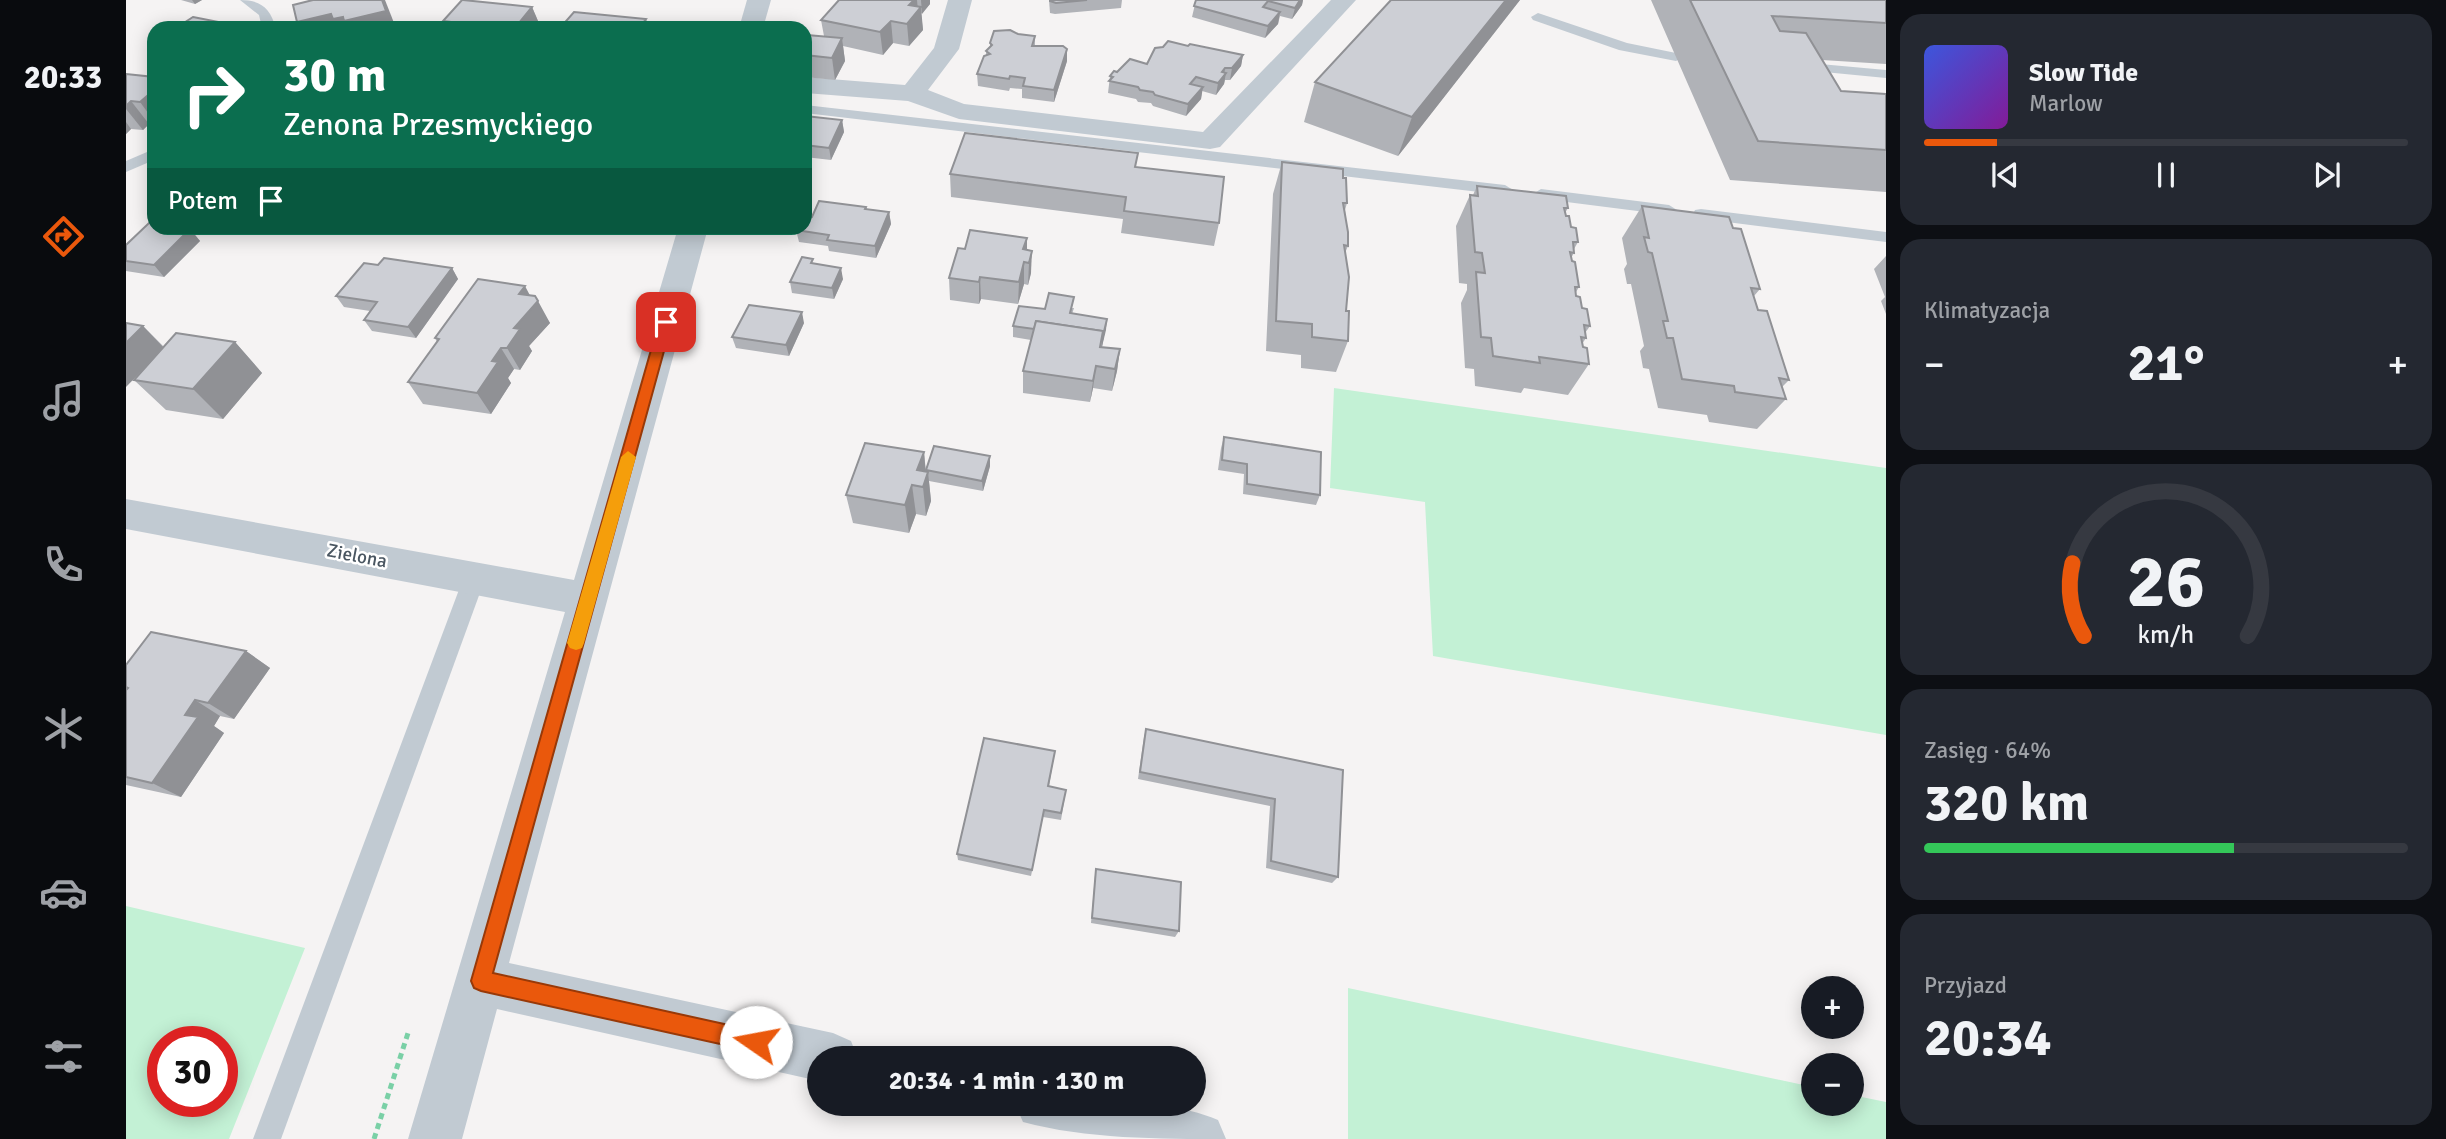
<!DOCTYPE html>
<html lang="pl">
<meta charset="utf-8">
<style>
body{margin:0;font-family:Signika,sans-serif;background:#242831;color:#f1f3f6;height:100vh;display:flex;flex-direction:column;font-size:26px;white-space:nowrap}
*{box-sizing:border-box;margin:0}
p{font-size:23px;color:#9ea1a6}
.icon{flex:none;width:38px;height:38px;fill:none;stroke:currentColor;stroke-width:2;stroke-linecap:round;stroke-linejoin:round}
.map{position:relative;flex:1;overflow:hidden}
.sheet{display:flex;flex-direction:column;gap:14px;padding:14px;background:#0d0f14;width:560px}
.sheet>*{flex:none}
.banner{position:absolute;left:21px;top:21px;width:665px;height:214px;border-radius:21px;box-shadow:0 4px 18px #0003;background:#0b6e4f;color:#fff;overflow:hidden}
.tools{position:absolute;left:1675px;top:976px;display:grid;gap:14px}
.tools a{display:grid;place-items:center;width:63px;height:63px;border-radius:50%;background:#171b24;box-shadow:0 4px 18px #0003;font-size:35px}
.speed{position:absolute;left:21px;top:1026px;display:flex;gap:14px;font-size:35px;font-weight:700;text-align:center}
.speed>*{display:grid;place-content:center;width:91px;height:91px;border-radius:50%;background:#171b24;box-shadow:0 4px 18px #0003;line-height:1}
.speed .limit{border:10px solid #d22;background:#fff;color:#111}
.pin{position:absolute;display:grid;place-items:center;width:60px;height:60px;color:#fff;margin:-30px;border-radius:14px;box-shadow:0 4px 10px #0006}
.me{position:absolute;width:77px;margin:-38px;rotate:282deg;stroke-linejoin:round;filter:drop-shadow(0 0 5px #0008)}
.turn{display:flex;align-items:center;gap:24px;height:147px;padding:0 21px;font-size:32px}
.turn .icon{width:91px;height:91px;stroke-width:2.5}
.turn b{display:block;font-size:49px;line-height:60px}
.then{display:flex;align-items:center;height:66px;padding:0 21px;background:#0003;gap:14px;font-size:26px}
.big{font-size:52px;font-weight:700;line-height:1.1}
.sheet .widget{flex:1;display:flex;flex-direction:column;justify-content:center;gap:10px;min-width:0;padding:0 24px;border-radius:21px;background:#242831}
.sheet .dial{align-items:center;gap:0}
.dial svg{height:182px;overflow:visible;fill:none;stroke:#363941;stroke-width:7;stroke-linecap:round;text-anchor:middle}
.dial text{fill:#f1f3f6;stroke:none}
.song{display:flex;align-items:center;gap:21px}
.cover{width:84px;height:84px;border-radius:10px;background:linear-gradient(135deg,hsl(230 70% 55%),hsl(290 70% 35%))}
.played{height:7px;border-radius:4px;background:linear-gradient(90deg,#ea580c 15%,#363941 15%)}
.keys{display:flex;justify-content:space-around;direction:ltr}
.heat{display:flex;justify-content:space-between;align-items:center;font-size:38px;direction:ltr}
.charge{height:10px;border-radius:5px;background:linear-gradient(90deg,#34c759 64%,#363941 0)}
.trip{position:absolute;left:681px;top:1046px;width:399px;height:70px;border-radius:35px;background:#171b24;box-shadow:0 4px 18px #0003;font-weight:700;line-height:70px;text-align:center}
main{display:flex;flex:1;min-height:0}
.tab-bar{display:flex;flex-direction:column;width:126px;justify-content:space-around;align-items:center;background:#090b0e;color:#9ea1a6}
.tab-bar .icon{width:49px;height:49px}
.tab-bar .current{color:#ea580c}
.tab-bar b{font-size:32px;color:#f1f3f6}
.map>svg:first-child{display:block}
.green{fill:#c3f1d5;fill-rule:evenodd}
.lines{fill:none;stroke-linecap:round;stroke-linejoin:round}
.path{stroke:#7ad0a6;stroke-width:5;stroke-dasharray:6 4.5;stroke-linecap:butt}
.service{fill:#c1cad2;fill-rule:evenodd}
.minor{fill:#c1cad2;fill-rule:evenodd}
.wall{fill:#b0b2b7}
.shaded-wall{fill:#909195}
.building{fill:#cdcfd5;stroke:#909195;stroke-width:2}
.route{fill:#ea580c;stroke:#983908;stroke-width:2}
.slow{fill:#f59e0b}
.labels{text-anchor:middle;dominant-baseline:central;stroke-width:5;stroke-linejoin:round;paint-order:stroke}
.street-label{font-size:19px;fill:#4a5661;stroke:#fff}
</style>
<main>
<nav class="tab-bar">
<b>20:33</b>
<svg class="icon current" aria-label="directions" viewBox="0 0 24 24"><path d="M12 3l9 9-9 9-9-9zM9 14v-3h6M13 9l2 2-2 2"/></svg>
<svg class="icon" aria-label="music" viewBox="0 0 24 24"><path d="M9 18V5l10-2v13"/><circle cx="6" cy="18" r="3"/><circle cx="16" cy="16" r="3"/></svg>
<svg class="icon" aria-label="phone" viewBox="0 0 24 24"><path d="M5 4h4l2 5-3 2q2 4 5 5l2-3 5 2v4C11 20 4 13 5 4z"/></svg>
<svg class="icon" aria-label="climate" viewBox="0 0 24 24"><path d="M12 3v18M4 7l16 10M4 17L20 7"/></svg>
<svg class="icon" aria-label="car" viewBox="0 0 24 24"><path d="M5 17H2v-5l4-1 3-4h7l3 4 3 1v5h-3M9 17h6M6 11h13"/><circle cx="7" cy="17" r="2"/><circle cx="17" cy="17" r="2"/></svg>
<svg class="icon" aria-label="filters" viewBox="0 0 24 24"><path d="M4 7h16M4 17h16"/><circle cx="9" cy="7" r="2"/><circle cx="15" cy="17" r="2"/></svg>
</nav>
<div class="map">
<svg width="1760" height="1139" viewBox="0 0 1760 1139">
<rect width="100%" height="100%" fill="#f5f3f3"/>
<g class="green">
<polygon points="1208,388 1760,468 1760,735 1307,656 1299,502 1204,488"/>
<path d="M0,906L179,948L103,1139H0ZM37,1041H96V1101H37Z"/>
<polygon points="1222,988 1687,1087 1687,1104 1726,1104 1726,1095 1760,1102 1760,1139 1222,1139"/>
</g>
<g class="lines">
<polyline class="path" points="248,1139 283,1030"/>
<g class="service">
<path d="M114,0C135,0 144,8 150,28H136L133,15Z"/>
<polygon points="1412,13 1501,43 1550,53 1557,57 1550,61 1493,50 1407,20 1405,17"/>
<polygon points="1672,62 1760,70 1760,78 1667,69 1667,63"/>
<polygon points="679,105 1379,185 1387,190 1379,195 679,113"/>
<polygon points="28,149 28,160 0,172 0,161"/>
<polygon points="1415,189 1543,205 1551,210 1543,215 1409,198 1407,194"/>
<polygon points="1575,209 1760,232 1760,242 1569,218 1567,214 1569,210"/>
<polygon points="348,570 355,573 359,579 155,1139 127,1139 337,579 341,573"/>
</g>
<g class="minor">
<polygon points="621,0 645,0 637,28 613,28"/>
<polygon points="822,0 846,0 833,49 802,90 838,104 1077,132 1205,0 1230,0 1094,147 1084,149 833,119 782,101 679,93 679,77 779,85 808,48"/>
<polygon points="552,228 582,228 383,963 707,1033 725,1041 732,1059 693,1059 693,1081 371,1009 336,1139 282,1139 439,612 0,529 0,499 448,580"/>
<path d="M889,1104C956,1104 1029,1094 1092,1120L1100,1139C1033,1139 960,1139 897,1122Z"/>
</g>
</g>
<g class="wall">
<polygon points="55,0 76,0 69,4"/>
<polygon points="713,0 804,0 804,4 795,14 797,30 783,46 767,43 757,55 717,46 719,61 709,80 679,77 679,38 698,36 695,20"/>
<polygon points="923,0 996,0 995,8 929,14 924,13"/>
<polygon points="1070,0 1177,0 1176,5 1166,19 1154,16 1152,24 1139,38 1066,17"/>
<polygon points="1265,0 1394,0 1272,156 1178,122 1189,82"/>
<polygon points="1525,0 1760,0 1760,64 1696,60 1715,91 1760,94 1760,192 1604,180"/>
<polygon points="406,7 415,28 320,28 317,21"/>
<polygon points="892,34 909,36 909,46 941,61 928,102 896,98 896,89 884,88 883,91 852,86 851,74 860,55 860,51 864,48 864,43"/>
<polygon points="1062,46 1117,55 1115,66 1104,80 1099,80 1098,84 1090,95 1076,91 1075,99 1060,116 1027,106 1025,103 1012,102 1010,99 982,93 984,76 1021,64"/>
<polygon points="0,74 28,77 28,125 23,124 17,130 5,129 0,134"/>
<polygon points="679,116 716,120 718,132 705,160 679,157"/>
<polygon points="1156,162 1221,203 1219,210 1222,246 1219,253 1220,311 1222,341 1210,372 1175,368 1175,355 1140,351 1147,194"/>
<polygon points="1011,167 1093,223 1088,246 995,233 997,219 825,197 824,174"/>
<polygon points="1351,186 1442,208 1439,213 1452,242 1448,249 1448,253 1445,258 1453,287 1450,292 1450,296 1464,326 1459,333 1460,338 1456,344 1463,364 1442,395 1398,388 1395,393 1349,386 1348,369 1339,368 1335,303 1341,290 1341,284 1333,283 1330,226 1344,195 1347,195"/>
<polygon points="1516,206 1607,228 1634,289 1628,296 1632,310 1663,380 1656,387 1660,399 1631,429 1583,422 1581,415 1532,408 1523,369 1517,368 1514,351 1518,346 1505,284 1501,284 1498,269 1501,264 1496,238"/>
<polygon points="740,207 741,209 763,212 765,224 750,258 703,251 702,246 673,242 670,230 686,217"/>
<polygon points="64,229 74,241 38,277 0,271 0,245"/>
<polygon points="901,238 901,250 905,273 902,285 898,284 892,304 855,299 853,304 824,300 823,278 839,249"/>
<polygon points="1760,256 1760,314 1755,301 1759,297 1748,269"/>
<polygon points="688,264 717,279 708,299 666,293 664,282"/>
<polygon points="252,265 326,268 332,279 290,338 246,331 238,320 244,311 218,307 210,296"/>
<polygon points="404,295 424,323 403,346 406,351 394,370 388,369 382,378 385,383 365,414 297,404 282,382 311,342 309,338"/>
<polygon points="948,308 946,314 981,319 976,347 994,349 991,371 986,391 967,388 964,402 897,393 897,371 905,340 887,337 887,326 919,309"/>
<polygon points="678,323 663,356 610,348 606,337"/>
<polygon points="17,326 38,347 109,342 136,373 97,419 40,410 8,380 19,367"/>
<polygon points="1098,437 1194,495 1190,505 1117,494 1118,474 1092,470 1095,448"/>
<polygon points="798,452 800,472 800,470 864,456 864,466 857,491 803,481 805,501 800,516 790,514 783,533 727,523 720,495"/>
<polygon points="120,651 144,668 108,719 94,716 88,726 98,733 55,797 0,785 0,665"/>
<polygon points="1020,729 1217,770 1212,877 1206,883 1140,868 1144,806 1012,779 1018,737"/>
<polygon points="929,751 923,786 940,790 935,820 917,817 905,876 832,860 831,854"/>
<polygon points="970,869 1053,931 1049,937 965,923 969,875"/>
</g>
<g class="shaded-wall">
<polygon points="66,0 76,0 69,4"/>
<polygon points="256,0 259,0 270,28 175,28 171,22"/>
<polygon points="787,0 791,0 792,11 795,7 797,30 783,46 781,24 783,5"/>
<polygon points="795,0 804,0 804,4 796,14"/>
<polygon points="1174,0 1177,0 1176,5 1166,19 1169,8"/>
<polygon points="1380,0 1394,0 1272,156 1286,117"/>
<polygon points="406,7 415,28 389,28"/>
<polygon points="1154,12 1152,24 1139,38 1142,26"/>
<polygon points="520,19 523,28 513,28"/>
<polygon points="765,21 767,43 757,55 754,32"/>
<polygon points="716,38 719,61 709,80 706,58"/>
<polygon points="941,49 941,61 928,102 928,90"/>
<polygon points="1117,55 1115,66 1104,80 1106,68"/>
<polygon points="1099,68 1098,75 1100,73 1098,84 1090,95 1092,83 1096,72"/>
<polygon points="1077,87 1075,99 1060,116 1062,104"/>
<polygon points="28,90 28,121 14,102"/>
<polygon points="5,101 23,124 17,130 0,109 0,106"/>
<polygon points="716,120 718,132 705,160 703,148"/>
<polygon points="0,122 5,129 0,134"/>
<polygon points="763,212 765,224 750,258 749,246"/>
<polygon points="64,229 74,241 38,277 28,265"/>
<polygon points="901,238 901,260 898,262 898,284 892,304 893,282 897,249"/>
<polygon points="906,251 905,273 902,285 903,263"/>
<polygon points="326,268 332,279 290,338 282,327"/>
<polygon points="715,268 717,279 708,299 706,288"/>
<polygon points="854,277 855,299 853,304 853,282"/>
<polygon points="399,286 409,305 412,301 424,323 403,346 406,351 394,370 381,348 388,328 393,294"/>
<polygon points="676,312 678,323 663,356 660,345"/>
<polygon points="981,319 980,330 975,351 976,340"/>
<polygon points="17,326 38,348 0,387 0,343"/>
<polygon points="109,342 136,373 97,419 67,389"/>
<polygon points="375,348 388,369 382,378 385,383 365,414 351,393 366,361"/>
<polygon points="994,349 991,371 986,391 989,369"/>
<polygon points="970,366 967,388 964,402 967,381"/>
<polygon points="798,452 800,476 802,472 805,501 800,516 797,487 791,470"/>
<polygon points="864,456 864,466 857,491 856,481"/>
<polygon points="786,485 790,514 783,533 779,505"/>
<polygon points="120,651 144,668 108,719 82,703"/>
<polygon points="69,700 94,716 88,726 98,733 55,797 26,783 59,715"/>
</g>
<g class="building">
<polygon points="187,0 256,0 260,11 218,21 217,17 207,19 205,14 171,22 167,5"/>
<polygon points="336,0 337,0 406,7 389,28 330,28 320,26 325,22 317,21"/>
<polygon points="713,0 788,0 783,5 795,7 781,24 765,21 754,32 695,20"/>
<polygon points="924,0 961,0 930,3 924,1"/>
<polygon points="1070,0 1174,0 1169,8 1142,1 1137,7 1154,12 1142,26 1068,6"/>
<polygon points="1265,0 1380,0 1286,117 1189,82"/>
<polygon points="1564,0 1760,0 1760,23 1646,16 1654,31 1680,33 1715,91 1760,94 1760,150 1632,141"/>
<polygon points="448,12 520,19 513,28 434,28"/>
<polygon points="67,17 108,25 108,28 50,28"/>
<polygon points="884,30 892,34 909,36 906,46 937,46 941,49 928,90 897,86 899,78 884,76 883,79 851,74 858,56 864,54 860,51 866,45 864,43 868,31"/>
<polygon points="681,35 716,38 706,58 679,55 679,38"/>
<polygon points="1042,41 1062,46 1064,44 1117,55 1106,68 1099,68 1096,72 1100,73 1092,83 1070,77 1064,84 1077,87 1062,104 1029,95 1027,92 1014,90 1012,87 983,81 987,77 984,76 988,71 991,72 1004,59 1021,64 1029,48 1037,47"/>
<polygon points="0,74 28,77 28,90 14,102 5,101 0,106"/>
<polygon points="679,116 716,120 703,148 679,145"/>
<polygon points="839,133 1012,153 1009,167 1098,177 1093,223 998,211 1000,197 824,174"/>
<polygon points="1156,162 1217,169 1217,178 1220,178 1221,203 1217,203 1222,232 1222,246 1218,245 1223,277 1220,311 1223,311 1222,341 1186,337 1186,324 1150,321"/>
<polygon points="1351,186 1440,196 1442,208 1438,208 1440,216 1443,216 1445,227 1450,228 1452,242 1447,242 1448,253 1444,252 1446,261 1449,262 1453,287 1449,287 1450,296 1454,297 1456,308 1461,309 1464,326 1458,325 1460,338 1455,337 1457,347 1461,348 1463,364 1413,357 1414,363 1367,356 1365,338 1355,337 1350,272 1359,273 1356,253 1349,252 1344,195 1352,196"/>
<polygon points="693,201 740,207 739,209 763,212 749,246 701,240 703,235 670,230 672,228 679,228 679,216 686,217"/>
<polygon points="1516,206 1603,217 1607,228 1615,229 1634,289 1625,288 1632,310 1641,311 1663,380 1653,378 1660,399 1609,392 1608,386 1556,379 1547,338 1541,338 1537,321 1542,321 1526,253 1522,252 1518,237 1523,238"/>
<polygon points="23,223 28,224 28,228 53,228 64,229 28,265 0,261 0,245"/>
<polygon points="844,230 901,238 897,249 906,251 903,263 898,262 893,282 854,277 853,282 823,278 832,248 839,249"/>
<polygon points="676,257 687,259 685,263 715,268 706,288 664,282"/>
<polygon points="258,258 326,268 282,327 238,320 251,302 210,296 238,263 252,265"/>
<polygon points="352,279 399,286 393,294 409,296 412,301 388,328 394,329 381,348 375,348 366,361 372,362 351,393 282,382 313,339 309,338"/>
<polygon points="923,293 948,297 944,313 981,319 976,340 977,331 910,321 908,329 887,326 893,306 919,309"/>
<polygon points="623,305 676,312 660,345 606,337"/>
<polygon points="910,321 977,331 974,347 994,349 989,369 970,366 967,381 897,371"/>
<polygon points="0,323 17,326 0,343"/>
<polygon points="50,333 109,342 67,389 8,380"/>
<polygon points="1098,437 1195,452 1194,495 1121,484 1121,464 1096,460"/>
<polygon points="739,443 798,452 791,470 802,472 797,487 786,485 779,505 720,495"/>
<polygon points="808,446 864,456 856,481 800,470"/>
<polygon points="25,632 120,651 82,703 69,700 59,715 72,717 26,783 0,777 0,690 2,688 0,687 0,665"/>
<polygon points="1020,729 1217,770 1212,877 1145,861 1149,799 1014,772"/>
<polygon points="858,738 929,751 922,786 940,790 935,813 918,810 906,870 831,854"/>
<polygon points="970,869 1055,882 1053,931 966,918"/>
</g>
<polygon class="route" points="540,318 546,322 367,973 630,1031 637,1034 640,1042 637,1049 630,1052 355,991 348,988 345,981 533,322"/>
<polygon class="slow" points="502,451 510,457 458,643 456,648 450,650 444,648 441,643 495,457"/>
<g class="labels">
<g class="street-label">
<text transform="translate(231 556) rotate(11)">Zielona</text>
</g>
</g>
</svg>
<div class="tools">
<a>+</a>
<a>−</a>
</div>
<div class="speed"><div class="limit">30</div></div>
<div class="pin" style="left:540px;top:322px;background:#d93025"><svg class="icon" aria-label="arrive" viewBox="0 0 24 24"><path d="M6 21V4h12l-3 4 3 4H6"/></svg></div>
<svg class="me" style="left:630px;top:1042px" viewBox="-20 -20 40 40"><circle r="19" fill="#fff"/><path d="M0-13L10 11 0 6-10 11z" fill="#ea580c"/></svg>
<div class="trip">20:34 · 1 min · 130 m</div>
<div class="banner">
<div class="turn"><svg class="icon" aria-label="right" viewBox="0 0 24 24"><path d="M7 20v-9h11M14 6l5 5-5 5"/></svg><div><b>30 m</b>Zenona Przesmyckiego</div></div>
<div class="then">Potem<svg class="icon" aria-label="arrive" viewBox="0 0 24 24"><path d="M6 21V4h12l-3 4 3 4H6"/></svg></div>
</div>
</div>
<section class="sheet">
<div class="widget">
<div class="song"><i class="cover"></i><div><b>Slow Tide</b><p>Marlow</p></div></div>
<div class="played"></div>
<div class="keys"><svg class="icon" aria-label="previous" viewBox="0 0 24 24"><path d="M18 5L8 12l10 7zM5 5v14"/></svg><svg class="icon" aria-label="pause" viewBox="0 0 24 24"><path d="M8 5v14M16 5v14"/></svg><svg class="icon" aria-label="next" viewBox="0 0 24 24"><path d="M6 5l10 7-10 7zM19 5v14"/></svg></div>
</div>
<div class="widget"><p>Klimatyzacja</p>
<div class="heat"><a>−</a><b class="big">21°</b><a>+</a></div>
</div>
<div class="widget dial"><svg viewBox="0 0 100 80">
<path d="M14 69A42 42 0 1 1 86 69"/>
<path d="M14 69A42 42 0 0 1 9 37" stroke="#ea580c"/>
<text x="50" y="56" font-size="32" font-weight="700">26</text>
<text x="50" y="72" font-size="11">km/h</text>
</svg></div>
<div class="widget"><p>Zasięg · 64%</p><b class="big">320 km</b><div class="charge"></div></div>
<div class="widget"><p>Przyjazd</p><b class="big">20:34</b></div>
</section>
</main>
